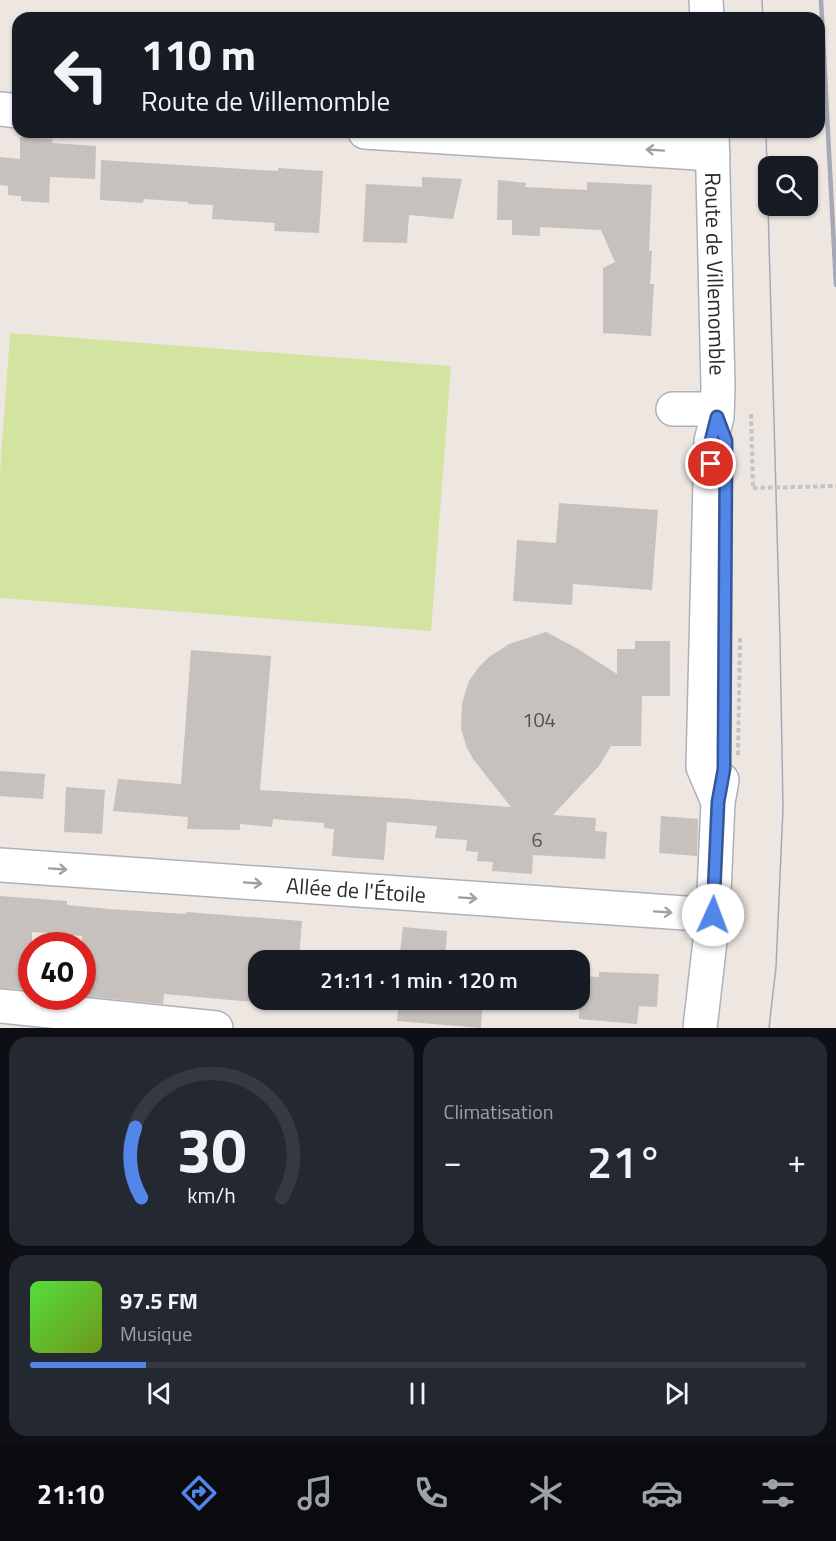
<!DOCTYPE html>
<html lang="fr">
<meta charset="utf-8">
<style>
body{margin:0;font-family:"Titillium Web",sans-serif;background:#242831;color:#f1f3f6;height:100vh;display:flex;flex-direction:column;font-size:22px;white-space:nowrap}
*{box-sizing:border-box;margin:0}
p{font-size:20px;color:#9ea1a6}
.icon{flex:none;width:33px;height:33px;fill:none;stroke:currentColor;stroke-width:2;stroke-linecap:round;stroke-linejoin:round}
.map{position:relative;height:1028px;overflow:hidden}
.panel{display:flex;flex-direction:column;gap:9px;padding:9px;background:#0d0f14;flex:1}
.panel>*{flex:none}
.top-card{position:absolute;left:12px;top:12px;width:813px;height:126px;border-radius:18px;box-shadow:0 2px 4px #0004;background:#171b24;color:#f1f3f6;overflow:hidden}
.fabs{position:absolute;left:758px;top:156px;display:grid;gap:12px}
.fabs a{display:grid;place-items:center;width:60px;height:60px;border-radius:12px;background:#171b24;box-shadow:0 2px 4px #0004;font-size:30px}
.speed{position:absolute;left:18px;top:932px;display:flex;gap:12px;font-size:30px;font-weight:700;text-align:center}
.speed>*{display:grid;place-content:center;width:78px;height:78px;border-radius:50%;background:#171b24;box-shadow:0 2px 4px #0004;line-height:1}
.speed .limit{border:9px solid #d22;background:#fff;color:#111}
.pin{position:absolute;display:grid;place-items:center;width:51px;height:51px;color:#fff;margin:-26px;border:3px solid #fff;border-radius:50%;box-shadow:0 2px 6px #0007}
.me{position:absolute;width:66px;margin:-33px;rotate:2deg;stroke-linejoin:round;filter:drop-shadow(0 0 4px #0008)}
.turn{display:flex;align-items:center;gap:21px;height:126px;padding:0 30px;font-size:27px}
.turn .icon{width:78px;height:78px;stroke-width:2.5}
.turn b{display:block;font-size:42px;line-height:51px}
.big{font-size:45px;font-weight:600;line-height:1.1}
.panel .tile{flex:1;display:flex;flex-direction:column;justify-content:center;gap:9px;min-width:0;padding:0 21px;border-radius:18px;background:#242831}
.panel .dial{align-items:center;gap:0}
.dial svg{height:156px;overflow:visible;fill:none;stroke:#363941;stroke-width:7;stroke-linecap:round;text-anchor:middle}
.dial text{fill:#f1f3f6;stroke:none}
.song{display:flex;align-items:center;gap:18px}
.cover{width:72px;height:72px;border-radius:9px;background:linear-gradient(135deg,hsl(110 70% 55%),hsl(80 70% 35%))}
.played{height:6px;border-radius:3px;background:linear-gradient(90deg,#5286e9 15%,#363941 15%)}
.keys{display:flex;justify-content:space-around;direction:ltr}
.heat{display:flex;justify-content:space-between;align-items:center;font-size:33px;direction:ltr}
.panel .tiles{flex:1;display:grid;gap:9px;grid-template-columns:1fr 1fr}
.tile:last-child{grid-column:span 2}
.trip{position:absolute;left:248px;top:950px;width:342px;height:60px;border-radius:18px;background:#171b24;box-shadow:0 2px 4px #0004;font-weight:600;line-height:60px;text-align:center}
.tabs{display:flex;height:96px;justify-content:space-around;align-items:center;background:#090b0e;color:#9ea1a6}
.tabs .icon{width:42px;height:42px}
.tabs .selected{color:#5286e9}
.tabs b{font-size:27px;color:#f1f3f6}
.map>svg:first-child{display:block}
.pitch{fill:#d2e4a0}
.building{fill:#c6c1bc}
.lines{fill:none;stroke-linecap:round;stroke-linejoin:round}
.minor-casing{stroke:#adb1b8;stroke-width:36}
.path{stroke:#c4c4c4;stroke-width:4;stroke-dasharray:4.5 3;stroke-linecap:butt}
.minor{stroke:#fff;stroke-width:33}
.tram{stroke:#a4a9b5;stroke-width:1.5}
.rail{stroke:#a4a9b5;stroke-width:4.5}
.path-bridge{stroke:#c4c4c4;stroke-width:4;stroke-dasharray:4.5 3;stroke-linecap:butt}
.oneway{stroke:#a0a0a0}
.route-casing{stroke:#355797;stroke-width:15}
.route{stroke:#5286e9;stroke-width:10}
.labels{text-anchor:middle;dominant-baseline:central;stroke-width:4.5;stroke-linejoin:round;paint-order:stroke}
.number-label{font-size:20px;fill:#535251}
.street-label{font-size:22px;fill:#2d2d2d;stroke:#fff}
</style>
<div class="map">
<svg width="836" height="1028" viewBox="0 0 836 1028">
<rect width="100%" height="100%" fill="#ede6e1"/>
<polygon class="pitch" points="10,333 451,366 431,631 0,598 0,472"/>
<g class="building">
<polygon points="20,137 53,139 52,143 96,146 95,179 50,177 49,203 21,201 21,196 8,195 8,186 0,185 0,157 20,159"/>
<polygon points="101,160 278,171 278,168 323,171 319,233 274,231 275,223 212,219 213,205 188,204 188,202 144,199 143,203 100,200"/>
<polygon points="422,177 462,179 453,219 409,215 407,243 363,242 366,184 422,187"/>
<polygon points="498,180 526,183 525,187 587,190 587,182 652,185 649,251 652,251 650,284 654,284 651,336 603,333 603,268 615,262 601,230 540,227 540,236 512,235 512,220 497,220"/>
<polygon points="559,503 658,510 652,590 573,584 572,605 513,601 517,540 556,543"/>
<polygon points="546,632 578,649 617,674 617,649 635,649 635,641 670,641 670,696 642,696 641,746 611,746 599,766 553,815 596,818 595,831 607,832 605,859 533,855 532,874 492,871 493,862 477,861 478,852 466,851 467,840 435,838 437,826 387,822 384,860 332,856 334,829 324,828 324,823 273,819 272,827 240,824 240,830 187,829 188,817 113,811 118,779 181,784 191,650 271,656 260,790 409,799 511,807 473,759 467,748 461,729 462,704 465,693 469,681 479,667 489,657 509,644"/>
<polygon points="0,771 45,774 43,799 0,796"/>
<polygon points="66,787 105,790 102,834 64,832"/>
<polygon points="661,816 698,819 697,856 659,853"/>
<polygon points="0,896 67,901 67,905 109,909 186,914 186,912 302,921 299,960 258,960 258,999 296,999 296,1006 164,994 163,1004 82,996 82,936 32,932 32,990 0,988"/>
<polygon points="403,927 447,931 445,960 399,960"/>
<polygon points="599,972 659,974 657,1007 639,1006 637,1024 579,1019 579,976 599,977"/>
<polygon points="399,999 483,999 481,1028 397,1021"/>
</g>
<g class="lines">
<g class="minor-casing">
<g id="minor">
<polyline points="706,0 707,18"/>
<polyline points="0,109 18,111"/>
<polyline points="365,132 713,154"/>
<path id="s1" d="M712,132L718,387L717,417L711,441L703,767L718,802"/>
<polyline points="673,409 717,409"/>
<path id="s2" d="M0,865L713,915"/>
<polyline points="0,1006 216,1028"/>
<polyline points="700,1028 713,915 718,802 722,780"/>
</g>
</g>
<g class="path">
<polyline points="751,414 753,488"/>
<polyline points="738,755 740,637"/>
</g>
<use href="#minor" class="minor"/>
<g class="tram">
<polyline points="762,0 763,18"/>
<polyline points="766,132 780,638 783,808 776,967 769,1028"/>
</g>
<polyline class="rail" points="821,0 836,285"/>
<polyline class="path-bridge" points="753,488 836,486"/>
</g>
<defs><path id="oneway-shaft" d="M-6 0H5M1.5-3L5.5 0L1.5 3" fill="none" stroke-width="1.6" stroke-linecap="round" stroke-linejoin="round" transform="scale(1.5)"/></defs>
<g class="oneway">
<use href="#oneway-shaft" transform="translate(655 150) rotate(-176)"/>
<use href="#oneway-shaft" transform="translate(58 869) rotate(4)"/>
<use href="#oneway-shaft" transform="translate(253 883) rotate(4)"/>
<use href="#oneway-shaft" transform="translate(468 898) rotate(4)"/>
<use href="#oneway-shaft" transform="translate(663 912) rotate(4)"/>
</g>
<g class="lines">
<g class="route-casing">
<polyline id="route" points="711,464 711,441 717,417 726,441 724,769 718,802 713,915"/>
</g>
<use href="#route" class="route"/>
</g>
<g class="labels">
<g class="number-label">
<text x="539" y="719">104</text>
<text x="537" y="839">6</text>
</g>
<g class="street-label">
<text stroke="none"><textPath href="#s1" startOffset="142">Route de Villemomble</textPath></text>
<text stroke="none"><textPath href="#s2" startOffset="357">Allée de l'Étoile</textPath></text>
</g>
</g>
</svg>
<div class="fabs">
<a><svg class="icon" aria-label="search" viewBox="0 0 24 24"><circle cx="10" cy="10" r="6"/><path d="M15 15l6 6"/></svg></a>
</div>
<div class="speed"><div class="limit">40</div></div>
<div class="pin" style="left:711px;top:464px;background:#d93025"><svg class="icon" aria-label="arrive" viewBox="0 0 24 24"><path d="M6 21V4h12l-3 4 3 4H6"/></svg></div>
<svg class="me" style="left:713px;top:915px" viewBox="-20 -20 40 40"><circle r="19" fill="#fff"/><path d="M0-13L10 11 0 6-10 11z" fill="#5286e9"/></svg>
<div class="trip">21:11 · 1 min · 120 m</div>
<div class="top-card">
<div class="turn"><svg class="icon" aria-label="left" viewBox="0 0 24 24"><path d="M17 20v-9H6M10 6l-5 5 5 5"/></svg><div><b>110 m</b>Route de Villemomble</div></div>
</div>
</div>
<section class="panel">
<div class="tiles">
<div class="tile dial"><svg viewBox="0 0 100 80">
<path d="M14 69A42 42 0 1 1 86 69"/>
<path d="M14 69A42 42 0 0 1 11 33" stroke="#5286e9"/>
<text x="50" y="56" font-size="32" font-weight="700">30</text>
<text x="50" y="72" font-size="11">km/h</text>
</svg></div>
<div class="tile"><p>Climatisation</p>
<div class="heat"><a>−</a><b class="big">21°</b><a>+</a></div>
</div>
<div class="tile">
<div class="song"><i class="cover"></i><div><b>97.5 FM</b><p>Musique</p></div></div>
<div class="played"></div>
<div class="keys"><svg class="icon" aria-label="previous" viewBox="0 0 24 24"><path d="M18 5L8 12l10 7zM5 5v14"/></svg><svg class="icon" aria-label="pause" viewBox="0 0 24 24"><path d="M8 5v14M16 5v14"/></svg><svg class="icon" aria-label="next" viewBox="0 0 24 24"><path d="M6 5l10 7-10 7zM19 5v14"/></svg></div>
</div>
</div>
</section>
<nav class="tabs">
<b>21:10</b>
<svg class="icon selected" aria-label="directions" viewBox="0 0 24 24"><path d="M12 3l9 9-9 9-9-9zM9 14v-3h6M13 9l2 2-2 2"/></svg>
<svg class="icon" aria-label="music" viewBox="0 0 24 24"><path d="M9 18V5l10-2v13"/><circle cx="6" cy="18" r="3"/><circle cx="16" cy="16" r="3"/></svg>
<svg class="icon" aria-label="phone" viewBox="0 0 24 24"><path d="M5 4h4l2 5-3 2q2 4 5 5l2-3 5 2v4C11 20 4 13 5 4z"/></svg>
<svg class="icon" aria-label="climate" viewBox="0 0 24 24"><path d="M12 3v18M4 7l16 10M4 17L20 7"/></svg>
<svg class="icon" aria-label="car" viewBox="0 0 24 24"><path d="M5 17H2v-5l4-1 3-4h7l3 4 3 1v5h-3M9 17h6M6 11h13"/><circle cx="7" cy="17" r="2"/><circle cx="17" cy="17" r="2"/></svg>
<svg class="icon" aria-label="filters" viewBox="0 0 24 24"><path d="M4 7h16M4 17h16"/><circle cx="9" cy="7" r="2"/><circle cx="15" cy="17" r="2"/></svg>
</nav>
